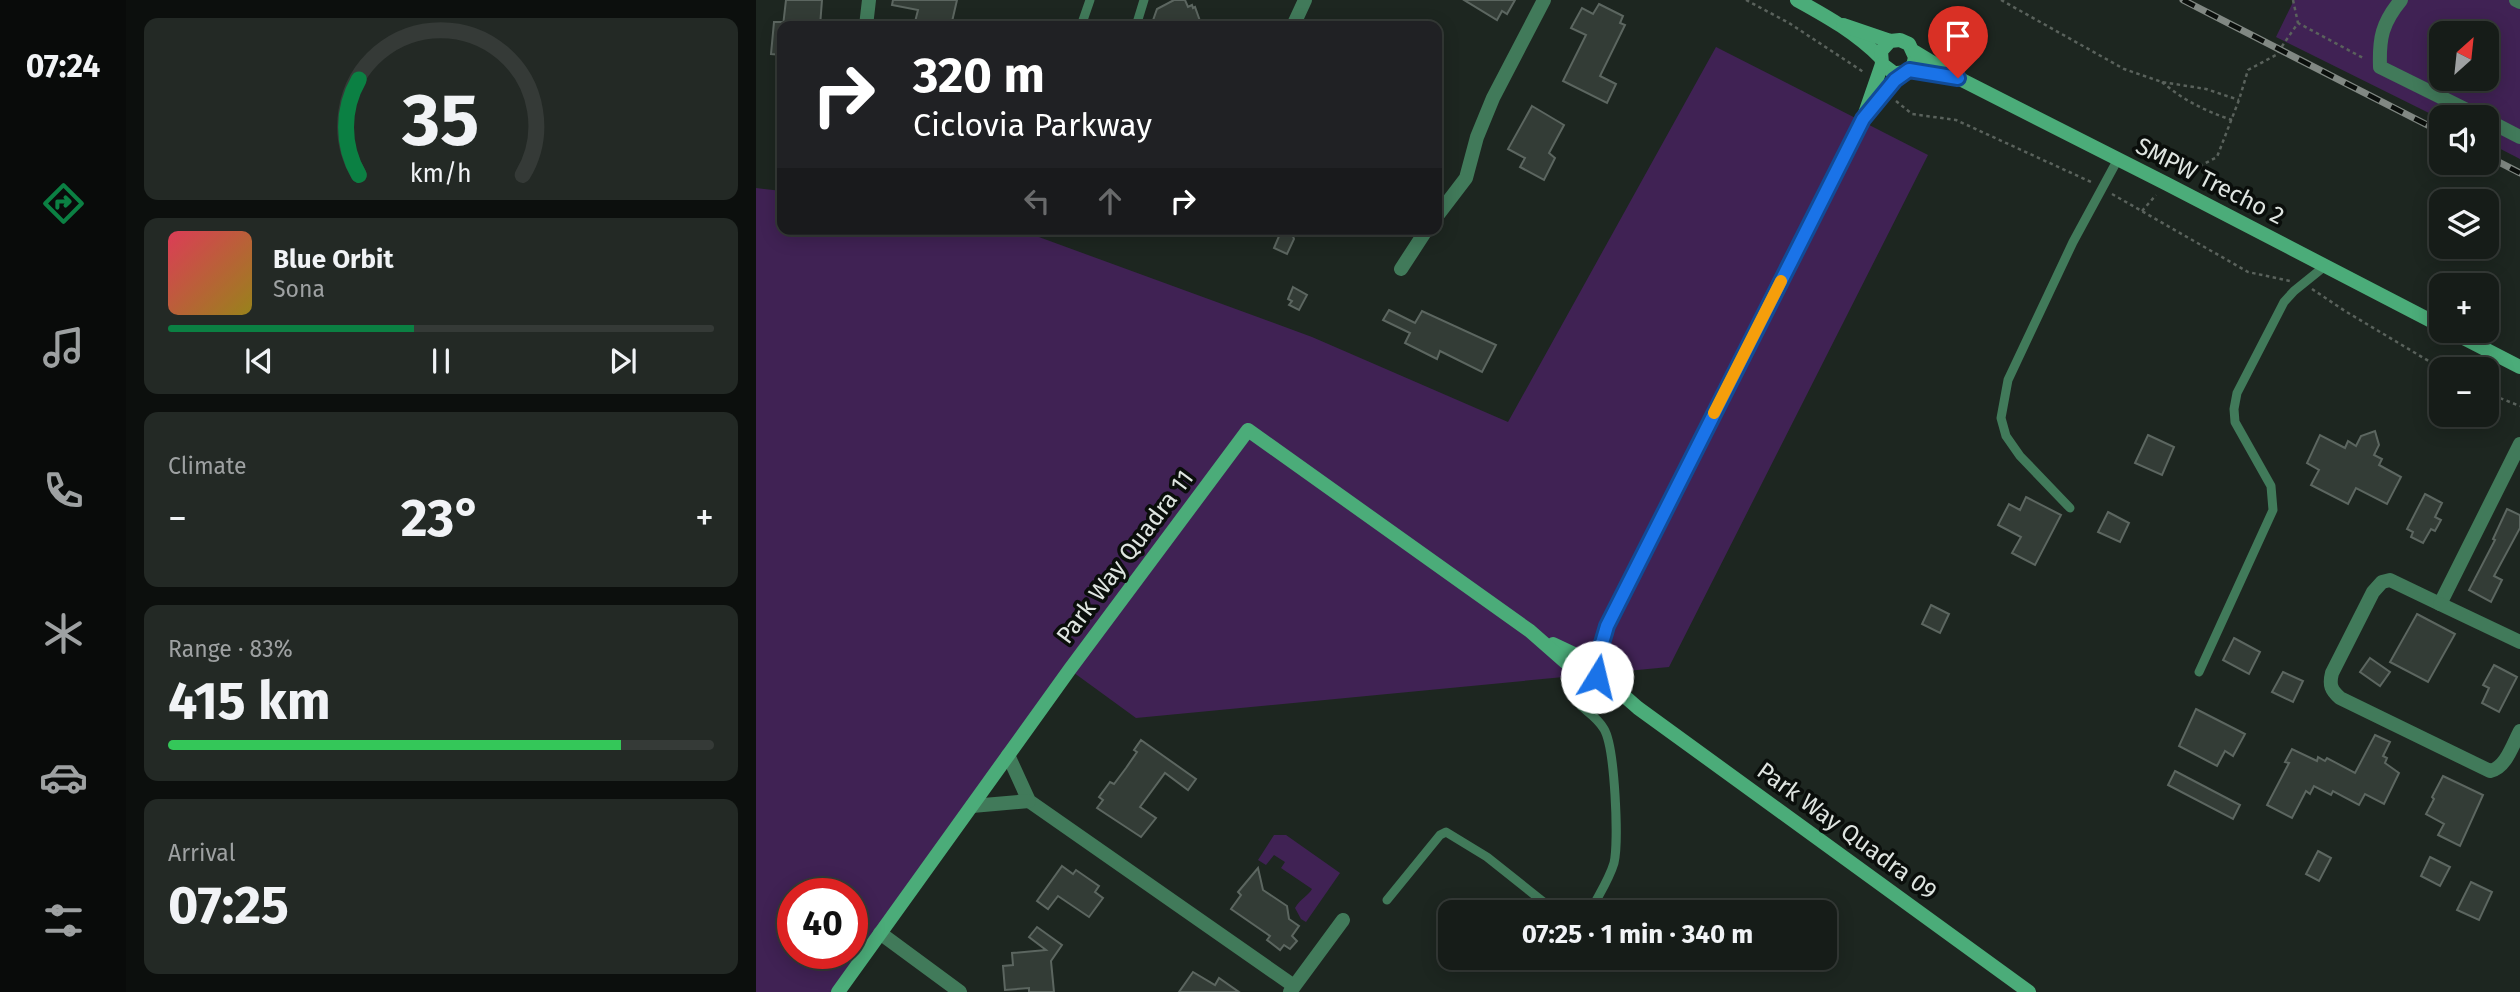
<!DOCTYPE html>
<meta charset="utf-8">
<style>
body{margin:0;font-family:"Fira Sans",sans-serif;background:#232925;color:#f1f3f6;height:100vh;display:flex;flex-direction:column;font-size:26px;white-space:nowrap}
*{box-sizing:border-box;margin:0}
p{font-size:23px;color:#9ea1a2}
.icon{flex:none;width:38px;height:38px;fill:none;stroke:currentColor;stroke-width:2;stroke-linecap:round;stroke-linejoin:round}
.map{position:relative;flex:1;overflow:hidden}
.side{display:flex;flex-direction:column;gap:18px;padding:18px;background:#0c0f0d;width:630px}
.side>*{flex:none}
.banner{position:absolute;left:21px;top:21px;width:665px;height:214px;border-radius:14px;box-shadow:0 4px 18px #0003,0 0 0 2px #353a37;background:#202124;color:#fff;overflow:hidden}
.needle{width:46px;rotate:27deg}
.tools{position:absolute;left:1673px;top:21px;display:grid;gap:14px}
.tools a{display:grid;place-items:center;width:70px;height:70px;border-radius:14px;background:#161c18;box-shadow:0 4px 18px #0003,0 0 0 2px #353a37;font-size:35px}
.speed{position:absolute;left:21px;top:878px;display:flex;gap:14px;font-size:35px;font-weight:700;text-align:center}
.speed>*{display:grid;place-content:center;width:91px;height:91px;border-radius:50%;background:#161c18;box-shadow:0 4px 18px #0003,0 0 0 2px #353a37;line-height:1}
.speed .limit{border:10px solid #d22;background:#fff;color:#111}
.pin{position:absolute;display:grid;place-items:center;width:60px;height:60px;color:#fff;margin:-72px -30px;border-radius:50% 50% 50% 0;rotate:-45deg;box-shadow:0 0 7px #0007}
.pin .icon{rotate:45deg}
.me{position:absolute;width:77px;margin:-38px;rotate:9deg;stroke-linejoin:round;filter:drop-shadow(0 0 5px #0008)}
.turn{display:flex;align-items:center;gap:24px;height:147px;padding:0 21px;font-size:32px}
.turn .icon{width:91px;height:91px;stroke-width:2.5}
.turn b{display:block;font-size:49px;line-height:60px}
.lanes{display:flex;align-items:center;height:66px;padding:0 21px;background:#0003;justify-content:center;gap:35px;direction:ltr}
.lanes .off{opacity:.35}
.big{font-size:52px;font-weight:700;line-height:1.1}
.side .card{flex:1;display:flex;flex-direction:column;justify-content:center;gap:10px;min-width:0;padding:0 24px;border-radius:14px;background:#232925}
.side .dial{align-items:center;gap:0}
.dial svg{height:182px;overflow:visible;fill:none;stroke:#353a37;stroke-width:7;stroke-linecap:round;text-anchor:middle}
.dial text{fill:#f1f3f6;stroke:none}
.song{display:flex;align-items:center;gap:21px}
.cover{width:84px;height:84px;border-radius:10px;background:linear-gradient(135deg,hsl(350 70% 55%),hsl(50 70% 35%))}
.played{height:7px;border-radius:4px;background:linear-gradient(90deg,#0b8043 45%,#353a37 45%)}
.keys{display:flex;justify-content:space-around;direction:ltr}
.heat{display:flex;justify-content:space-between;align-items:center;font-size:38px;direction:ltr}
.charge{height:10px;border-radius:5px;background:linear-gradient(90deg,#34c759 83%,#353a37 0)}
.trip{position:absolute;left:682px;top:900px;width:399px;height:70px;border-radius:14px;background:#161c18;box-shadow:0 4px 18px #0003,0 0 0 2px #353a37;font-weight:700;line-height:70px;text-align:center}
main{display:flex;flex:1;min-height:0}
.dock{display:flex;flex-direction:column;width:126px;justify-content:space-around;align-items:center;background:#090b0a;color:#9ea1a2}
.dock .icon{width:49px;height:49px}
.dock .current{color:#0b8043}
.dock b{font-size:32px;color:#f1f3f6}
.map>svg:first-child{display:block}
.green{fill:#402254;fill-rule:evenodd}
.building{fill:#333c36;stroke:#5c6660;stroke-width:2}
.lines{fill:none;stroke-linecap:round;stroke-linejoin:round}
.path{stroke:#5a625c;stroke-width:2.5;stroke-dasharray:3.5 3.5;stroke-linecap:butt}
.lane{stroke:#417a5a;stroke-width:9}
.street{stroke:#417a5a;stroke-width:14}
.secondary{stroke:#4bac79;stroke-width:14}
.rail-casing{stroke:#818883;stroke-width:7}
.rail{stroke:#0a0e0b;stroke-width:4.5;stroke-dasharray:13;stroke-linecap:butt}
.route-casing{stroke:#114b97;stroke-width:18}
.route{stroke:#1a73e8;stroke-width:12}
.slow{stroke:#f59e0b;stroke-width:12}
.labels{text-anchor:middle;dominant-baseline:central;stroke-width:7;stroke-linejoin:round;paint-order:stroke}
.street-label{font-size:24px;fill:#dfe5e1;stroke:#0a0e0b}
</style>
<main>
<nav class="dock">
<b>07:24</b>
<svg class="icon current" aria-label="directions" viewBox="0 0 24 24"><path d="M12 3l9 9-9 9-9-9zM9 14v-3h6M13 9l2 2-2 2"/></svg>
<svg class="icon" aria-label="music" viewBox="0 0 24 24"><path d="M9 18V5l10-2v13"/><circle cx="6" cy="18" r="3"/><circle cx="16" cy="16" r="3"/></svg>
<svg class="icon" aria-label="phone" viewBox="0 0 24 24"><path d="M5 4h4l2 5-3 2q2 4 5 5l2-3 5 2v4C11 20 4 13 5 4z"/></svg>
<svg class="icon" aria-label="climate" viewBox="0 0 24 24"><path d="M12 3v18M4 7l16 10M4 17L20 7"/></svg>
<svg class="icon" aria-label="car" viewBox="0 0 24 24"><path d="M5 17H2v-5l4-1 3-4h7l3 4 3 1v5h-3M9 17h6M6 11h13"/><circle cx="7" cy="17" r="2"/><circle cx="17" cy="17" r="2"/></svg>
<svg class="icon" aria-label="filters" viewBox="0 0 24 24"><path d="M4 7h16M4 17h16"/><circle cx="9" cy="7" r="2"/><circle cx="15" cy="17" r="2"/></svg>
</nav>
<section class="side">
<div class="card dial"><svg viewBox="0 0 100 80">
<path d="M14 69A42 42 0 1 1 86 69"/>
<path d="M14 69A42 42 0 0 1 14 27" stroke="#0b8043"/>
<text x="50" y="56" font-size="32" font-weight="700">35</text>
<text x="50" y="72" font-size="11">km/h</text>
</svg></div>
<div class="card">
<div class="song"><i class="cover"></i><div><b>Blue Orbit</b><p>Sona</p></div></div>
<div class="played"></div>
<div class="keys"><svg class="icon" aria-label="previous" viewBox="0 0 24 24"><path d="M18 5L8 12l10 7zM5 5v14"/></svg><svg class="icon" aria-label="pause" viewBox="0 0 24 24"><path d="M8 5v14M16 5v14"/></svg><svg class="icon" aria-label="next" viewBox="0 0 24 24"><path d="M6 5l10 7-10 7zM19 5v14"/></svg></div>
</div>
<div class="card"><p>Climate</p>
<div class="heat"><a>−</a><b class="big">23°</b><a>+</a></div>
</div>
<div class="card"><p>Range · 83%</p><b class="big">415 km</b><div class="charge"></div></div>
<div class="card"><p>Arrival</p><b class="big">07:25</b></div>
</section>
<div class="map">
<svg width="1764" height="992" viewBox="0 0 1764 992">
<rect width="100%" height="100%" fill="#1d2620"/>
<g class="green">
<path d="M1538,0H1764V159L1731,142V117H1685V119L1520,37ZM1685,33H1731V79H1685Z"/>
<path d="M960,47L1172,155L913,667L380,718L310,667L83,992H0V188L26,191V229H261L556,337L752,422ZM37,894H96V954H37Z"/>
<path d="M518,835H530L584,873L550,922L545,919L539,908C545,898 552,896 556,889L525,868L529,862L518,855L510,865L502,860Z"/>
</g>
<g class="building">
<polygon points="30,0 66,0 64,26 27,26"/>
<polygon points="137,0 201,0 195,26 158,26 162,10 136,5"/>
<polygon points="418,0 429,0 432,7 436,5 437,8 439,7 444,21 435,26 395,26 401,9"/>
<polygon points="708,0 759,0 751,14 746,11 741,20"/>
<polygon points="843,4 867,16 864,23 869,25 844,76 860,84 851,103 807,81 830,35 815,28 826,8 837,14"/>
<polygon points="18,22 26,22 26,55 15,54"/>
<polygon points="776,106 808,125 793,153 799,158 788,180 764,167 769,158 752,149"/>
<polygon points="526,229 534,229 538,239 531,254 518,248"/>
<polygon points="537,287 551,295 543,310 533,305 536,301 532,299"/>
<polygon points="633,310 659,323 666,311 740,345 726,372 684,351 681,359 649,343 654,333 627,320"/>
<polygon points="1619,431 1623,445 1618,455 1626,459 1623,465 1645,477 1631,504 1600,488 1592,504 1555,485 1563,470 1551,463 1564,435 1589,448 1592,441 1600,446 1605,436"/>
<polygon points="1392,435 1418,447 1406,475 1379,463"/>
<polygon points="1669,494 1686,503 1679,517 1685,520 1679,531 1675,529 1667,543 1655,537 1657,532 1651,529"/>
<polygon points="1270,497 1305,515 1279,565 1256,553 1265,537 1242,525 1253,504 1264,510"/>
<polygon points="1751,509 1764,515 1764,528 1738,576 1746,580 1735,602 1713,590 1739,540 1737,539"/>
<polygon points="1352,512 1373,523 1364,542 1342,532"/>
<polygon points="1175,605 1193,614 1184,633 1166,624"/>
<polygon points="1661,614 1699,634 1672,682 1634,662"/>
<polygon points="1478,638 1504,652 1493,674 1467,660"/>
<polygon points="1614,658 1634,672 1624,686 1604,672"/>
<polygon points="1738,665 1761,677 1743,712 1726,703 1733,688 1727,685"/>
<polygon points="1527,672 1547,681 1537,702 1516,692"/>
<polygon points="1440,709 1489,734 1477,756 1469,751 1461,766 1423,746"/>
<polygon points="1619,735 1634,742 1627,756 1631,758 1629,763 1643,773 1628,804 1609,794 1603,805 1577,791 1575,795 1558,786 1554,794 1550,791 1536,818 1511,805 1533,763 1529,762 1536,749 1561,761 1562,757 1569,761 1571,758 1599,773"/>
<polygon points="385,740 440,779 432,790 409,773 384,807 400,818 385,837 341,808 347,800 343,797 354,782 358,784 370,768 381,752 378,750"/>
<polygon points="1419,771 1484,805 1477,819 1412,785"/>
<polygon points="1687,776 1727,795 1704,846 1682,835 1688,824 1670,814 1678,799 1676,797"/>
<polygon points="1562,851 1575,858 1563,881 1550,874"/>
<polygon points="1674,857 1694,867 1684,886 1665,876"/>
<polygon points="306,866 317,874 320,870 343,886 339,892 347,898 333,917 302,896 292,909 281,901"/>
<polygon points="502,868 507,890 531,906 533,919 543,926 536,936 541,941 534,949 528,945 524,950 511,940 514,936 475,909 485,895 482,892"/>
<polygon points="1715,882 1736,892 1723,920 1701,910"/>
<polygon points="281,927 306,945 295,961 298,992 273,992 273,988 249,990 247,966 257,965 256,953 290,950 273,937"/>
<polygon points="437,972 459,985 463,978 483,992 423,992"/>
</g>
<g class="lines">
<g class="path">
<polyline points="990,0 1033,23 1109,73"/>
<polyline points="1245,0 1368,69 1406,82 1450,89 1483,100"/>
<polyline points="1537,0 1542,23"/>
<path d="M1406,82C1427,100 1449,111 1476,120"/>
<polyline points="1140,101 1156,114 1200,120 1335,182"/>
<polyline points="1425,176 1461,157 1483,100 1492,70 1520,55 1542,23 1609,59"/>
<polyline points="1356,194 1492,272 1534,281"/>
<polyline points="1386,211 1400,195"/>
<polyline points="1556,289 1589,311 1686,369"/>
<polyline points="1731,393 1764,406"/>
</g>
<g class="lane">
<polyline points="325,26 334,0"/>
<polyline points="380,26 388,0"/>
<polyline points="1314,508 1264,456 1250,436 1245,418 1252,380 1317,242 1362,159"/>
<path d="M818,672C809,709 834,705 848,729C859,747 863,842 858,863C853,880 842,896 834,912"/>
<polyline points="1443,672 1517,510 1515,486 1479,422 1478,409 1481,393 1528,302 1538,291 1569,266"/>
<polyline points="631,900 684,835 690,832 731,857 800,912"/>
</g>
<g class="street">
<path d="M1645,0C1626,23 1623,38 1624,67L1725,117"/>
<polyline points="1760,0 1764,2"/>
<polyline points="110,26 113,0"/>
<polyline points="537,26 549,0"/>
<polyline points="1731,120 1764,137"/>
<polyline points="681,216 710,178 721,137 737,98 788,0"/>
<polyline points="645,269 671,229"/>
<path d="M1764,444L1684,604L1634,580L1626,582L1617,592L1576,673C1573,685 1575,690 1584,698L1734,771C1750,768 1757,744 1764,731"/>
<polyline points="1684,604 1764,642"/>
<polyline points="252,755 273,801 538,986"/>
<polyline points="216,806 273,801"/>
<polyline points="124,933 204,992"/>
<polyline points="534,992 587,920"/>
</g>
<g class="secondary">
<path d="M1041,0C1072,17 1100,33 1125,58"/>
<path d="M1087,25L1134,41L1144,40L1153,44L1159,57C1158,69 1150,74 1138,73L1126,64L1125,51L1134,41"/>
<polyline points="1159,52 1202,78 1411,184 1685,326"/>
<polyline points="1153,70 1193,77"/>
<polyline points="1117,107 1145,73"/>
<polyline points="1694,331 1764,367"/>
<polyline points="797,644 833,661 842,673 837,681 829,682 819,674 815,663 821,656"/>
<polyline points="839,667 851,626 1107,119 1126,64"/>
<polyline points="842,673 882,708 1273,992"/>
<polyline points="82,992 314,669 492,430 774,631 815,667"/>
</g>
<g class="rail-casing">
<g id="rail">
<polyline points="1427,0 1685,132"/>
<polyline points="1731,156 1764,173"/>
</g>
</g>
<use href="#rail" class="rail"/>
</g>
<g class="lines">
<g class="route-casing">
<polyline id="route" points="841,677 839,667 851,626 1107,119 1139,80 1153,70 1202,78"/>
</g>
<use href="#route" class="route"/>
<polyline class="slow" points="958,413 1025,281"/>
</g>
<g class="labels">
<g class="street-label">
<text transform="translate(1454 181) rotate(27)">SMPW Trecho 2</text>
<text transform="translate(369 557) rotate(-53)">Park Way Quadra 11</text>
<text transform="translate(1091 831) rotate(36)">Park Way Quadra 09</text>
</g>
</g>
</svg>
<div class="tools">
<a><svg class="needle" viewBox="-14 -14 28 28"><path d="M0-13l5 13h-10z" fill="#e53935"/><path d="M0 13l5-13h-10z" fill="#9ea1a2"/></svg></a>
<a><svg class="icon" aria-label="sound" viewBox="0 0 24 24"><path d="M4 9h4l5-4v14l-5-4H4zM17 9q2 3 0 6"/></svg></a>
<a><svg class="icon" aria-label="layers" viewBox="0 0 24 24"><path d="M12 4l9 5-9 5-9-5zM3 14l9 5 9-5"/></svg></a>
<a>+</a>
<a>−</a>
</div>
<div class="speed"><div class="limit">40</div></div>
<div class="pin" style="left:1202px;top:78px;background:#d93025"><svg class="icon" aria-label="arrive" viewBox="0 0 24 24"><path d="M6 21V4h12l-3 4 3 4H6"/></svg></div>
<svg class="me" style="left:841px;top:677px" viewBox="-20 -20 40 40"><circle r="19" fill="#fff"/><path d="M0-13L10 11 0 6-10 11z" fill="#1a73e8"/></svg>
<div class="trip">07:25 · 1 min · 340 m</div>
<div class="banner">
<div class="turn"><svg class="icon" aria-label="right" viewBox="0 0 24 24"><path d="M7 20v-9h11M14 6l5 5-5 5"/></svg><div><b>320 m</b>Ciclovia Parkway</div></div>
<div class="lanes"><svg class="icon off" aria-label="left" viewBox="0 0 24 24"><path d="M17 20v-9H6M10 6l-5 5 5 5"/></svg><svg class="icon off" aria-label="ahead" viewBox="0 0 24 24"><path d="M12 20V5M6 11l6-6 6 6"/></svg><svg class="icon" aria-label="right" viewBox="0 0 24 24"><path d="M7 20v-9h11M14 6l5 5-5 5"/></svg></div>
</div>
</div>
</main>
